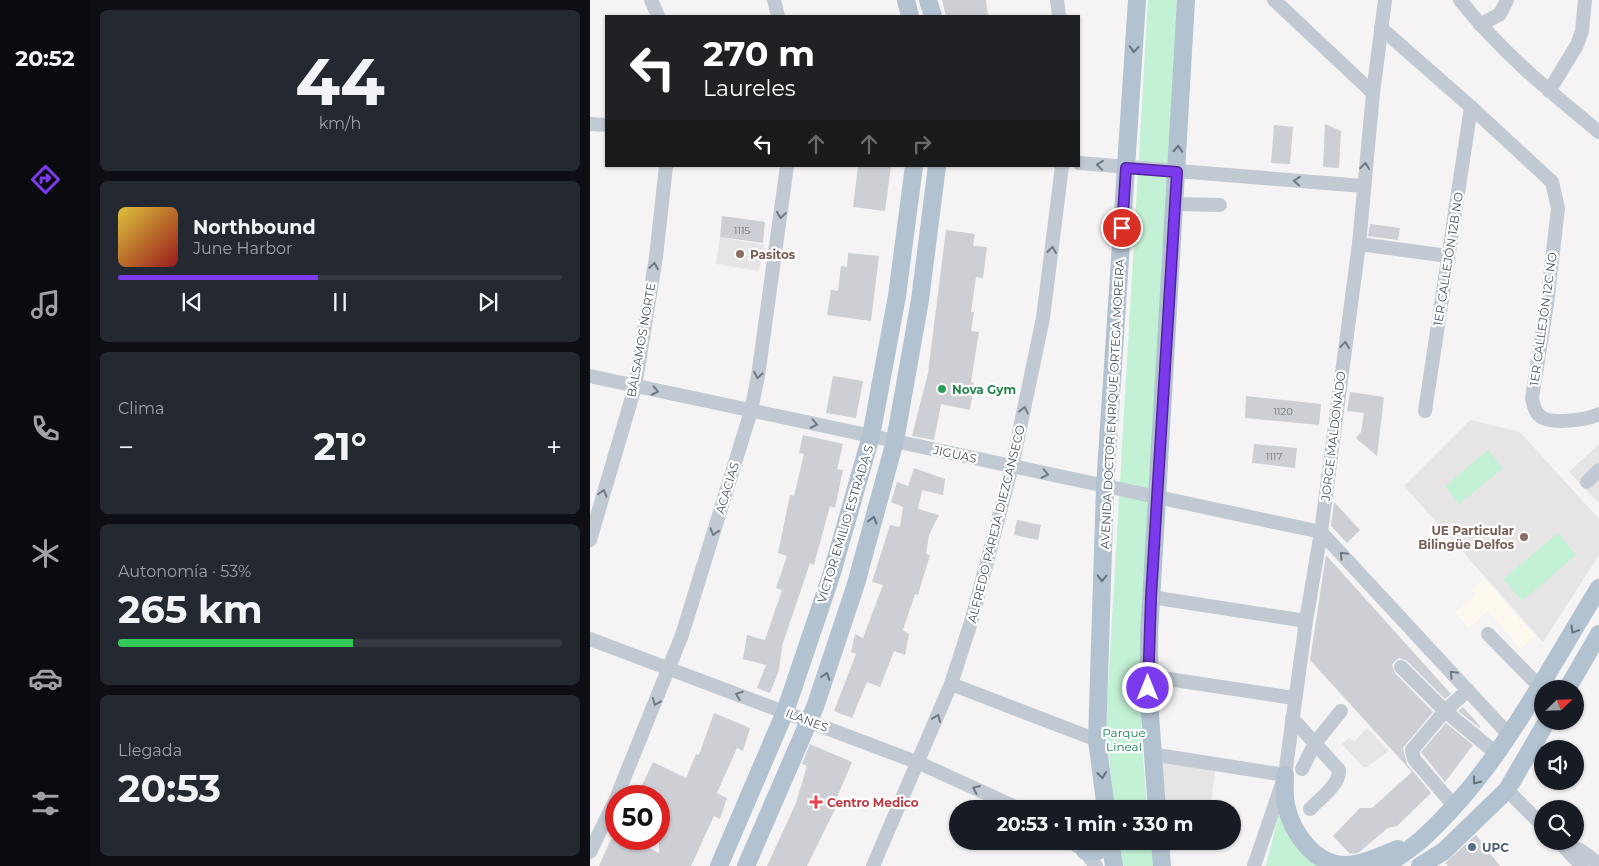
<!DOCTYPE html>
<html lang="es">
<meta charset="utf-8">
<style>
body{margin:0;font-family:Montserrat,sans-serif;background:#242831;color:#f1f3f6;height:100vh;display:flex;flex-direction:column;font-size:19px;white-space:nowrap}
*{box-sizing:border-box;margin:0}
p{font-size:16px;color:#9ea1a6}
.icon{flex:none;width:28px;height:28px;fill:none;stroke:currentColor;stroke-width:2;stroke-linecap:round;stroke-linejoin:round}
.map{position:relative;flex:1;overflow:hidden}
.details{display:flex;flex-direction:column;gap:10px;padding:10px;background:#0d0f14;width:500px}
.details>*{flex:none}
.banner{position:absolute;left:15px;top:15px;width:475px;height:152px;border-radius:0px;box-shadow:0 1px 4px #0004;background:#202124;color:#fff;overflow:hidden}
.needle{width:32px;rotate:67deg}
.controls{position:absolute;left:944px;top:680px;display:grid;gap:10px}
.controls a{display:grid;place-items:center;width:50px;height:50px;border-radius:50%;background:#171b24;box-shadow:0 1px 4px #0004;font-size:25px}
.speed{position:absolute;left:15px;top:785px;display:flex;gap:10px;font-size:25px;font-weight:700;text-align:center}
.speed>*{display:grid;place-content:center;width:65px;height:65px;border-radius:50%;background:#171b24;box-shadow:0 1px 4px #0004;line-height:1}
.speed .limit{border:8px solid #d22;background:#fff;color:#111}
.pin{position:absolute;display:grid;place-items:center;width:42px;height:42px;color:#fff;margin:-21px;border:2px solid #fff;border-radius:50%;box-shadow:0 1px 5px #0007}
.me{position:absolute;width:55px;margin:-28px;rotate:0deg;stroke-linejoin:round;filter:drop-shadow(0 0 4px #0008)}
.turn{display:flex;align-items:center;gap:18px;height:105px;padding:0 15px;font-size:22px}
.turn .icon{width:65px;height:65px;stroke-width:2.5}
.turn b{display:block;font-size:35px;line-height:42px}
.lanes{display:flex;align-items:center;height:48px;padding:0 15px;background:#0003;justify-content:center;gap:25px;direction:ltr}
.lanes .off{opacity:.35}
.big{font-size:38px;font-weight:700;line-height:1.1}
.details .tile{flex:1;display:flex;flex-direction:column;justify-content:center;gap:8px;min-width:0;padding:0 18px;border-radius:8px;background:#242831}
.details .dial{align-items:center;gap:0}
.dial b{font-size:65px;line-height:1}
.song{display:flex;align-items:center;gap:15px}
.cover{width:60px;height:60px;border-radius:8px;background:linear-gradient(135deg,hsl(50 70% 55%),hsl(0 70% 35%))}
.played{height:5px;border-radius:2px;background:linear-gradient(90deg,#7c3aed 45%,#363941 45%)}
.keys{display:flex;justify-content:space-around;direction:ltr}
.heat{display:flex;justify-content:space-between;align-items:center;font-size:28px;direction:ltr}
.charge{height:8px;border-radius:4px;background:linear-gradient(90deg,#34c759 53%,#363941 0)}
.trip{position:absolute;left:359px;top:800px;width:292px;height:50px;border-radius:25px;background:#171b24;box-shadow:0 1px 4px #0004;font-weight:700;line-height:50px;text-align:center}
main{display:flex;flex:1;min-height:0}
.tab-bar{display:flex;flex-direction:column;width:90px;justify-content:space-around;align-items:center;background:#090b0e;color:#9ea1a6}
.tab-bar .icon{width:35px;height:35px}
.tab-bar .on{color:#7c3aed}
.tab-bar b{font-size:22px;color:#f1f3f6}
.map>svg:first-child{display:block}
.commercial{fill:#fdf9ef}
.education{fill:#e6e4e5}
.green{fill:#c3f1d5}
.building{fill:#cdcfd5}
.lines{fill:none;stroke-linecap:round;stroke-linejoin:round}
.minor{stroke:#c1cad2;stroke-width:14}
.major{stroke:#b3c2d1;stroke-width:18}
.oneway{stroke:#64717d}
.oneway2{stroke:#6e7983}
.route-casing{stroke:#51269a;stroke-width:12}
.route{stroke:#7c3aed;stroke-width:9}
.education-dot{fill:#8d6e63;stroke:#fff;stroke-width:2}
.leisure-dot{fill:#2e9e5b;stroke:#fff;stroke-width:2}
.health-dot{fill:#e0444e;stroke:#fff;stroke-width:2}
.service-dot{fill:#5c6f8a;stroke:#fff;stroke-width:2}
.labels{text-anchor:middle;dominant-baseline:central;stroke-width:4.5;stroke-linejoin:round;paint-order:stroke}
.number-label{font-size:10px;fill:#6b747e}
.education-label{font-size:12px;font-weight:bold;fill:#785e54;stroke:#fff;text-anchor:start}
.street-label{font-size:12px;fill:#4a5661;stroke:#fff}
.leisure-label{font-size:12px;font-weight:bold;fill:#27864d;stroke:#fff;text-anchor:start}
.park-label{font-size:12px;fill:#17864f;stroke:#fff}
.health-label{font-size:12px;font-weight:bold;fill:#be3a42;stroke:#fff;text-anchor:start}
.service-label{font-size:12px;font-weight:bold;fill:#4e5e75;stroke:#fff;text-anchor:start}
</style>
<main>
<nav class="tab-bar">
<b>20:52</b>
<svg class="icon on" aria-label="directions" viewBox="0 0 24 24"><path d="M12 3l9 9-9 9-9-9zM9 14v-3h6M13 9l2 2-2 2"/></svg>
<svg class="icon" aria-label="music" viewBox="0 0 24 24"><path d="M9 18V5l10-2v13"/><circle cx="6" cy="18" r="3"/><circle cx="16" cy="16" r="3"/></svg>
<svg class="icon" aria-label="phone" viewBox="0 0 24 24"><path d="M5 4h4l2 5-3 2q2 4 5 5l2-3 5 2v4C11 20 4 13 5 4z"/></svg>
<svg class="icon" aria-label="climate" viewBox="0 0 24 24"><path d="M12 3v18M4 7l16 10M4 17L20 7"/></svg>
<svg class="icon" aria-label="car" viewBox="0 0 24 24"><path d="M5 17H2v-5l4-1 3-4h7l3 4 3 1v5h-3M9 17h6M6 11h13"/><circle cx="7" cy="17" r="2"/><circle cx="17" cy="17" r="2"/></svg>
<svg class="icon" aria-label="filters" viewBox="0 0 24 24"><path d="M4 7h16M4 17h16"/><circle cx="9" cy="7" r="2"/><circle cx="15" cy="17" r="2"/></svg>
</nav>
<section class="details">
<div class="tile dial"><b>44</b><p>km/h</p></div>
<div class="tile">
<div class="song"><i class="cover"></i><div><b>Northbound</b><p>June Harbor</p></div></div>
<div class="played"></div>
<div class="keys"><svg class="icon" aria-label="previous" viewBox="0 0 24 24"><path d="M18 5L8 12l10 7zM5 5v14"/></svg><svg class="icon" aria-label="pause" viewBox="0 0 24 24"><path d="M8 5v14M16 5v14"/></svg><svg class="icon" aria-label="next" viewBox="0 0 24 24"><path d="M6 5l10 7-10 7zM19 5v14"/></svg></div>
</div>
<div class="tile"><p>Clima</p>
<div class="heat"><a>−</a><b class="big">21°</b><a>+</a></div>
</div>
<div class="tile"><p>Autonomía · 53%</p><b class="big">265 km</b><div class="charge"></div></div>
<div class="tile"><p>Llegada</p><b class="big">20:53</b></div>
</section>
<div class="map">
<svg width="1009" height="866" viewBox="0 0 1009 866">
<rect width="100%" height="100%" fill="#f5f3f3"/>
<polygon class="commercial" points="894,579 945,636 931,649 898,611 879,628 865,613 886,594 882,590"/>
<g class="education">
<polygon points="130,237 174,245 169,271 126,264"/>
<polygon points="880,420 930,432 1009,519 1009,555 953,642 814,486"/>
<polygon points="1009,444 1009,503 979,472"/>
<polygon points="777,728 799,751 777,767 773,767 752,744 760,738 764,742"/>
<polygon points="567,761 625,771 620,809 573,809"/>
</g>
<g class="green">
<polygon points="558,0 591,0 551,621 551,728 557,809 524,809 516,722"/>
<polygon points="898,450 913,468 869,504 855,486"/>
<polygon points="968,533 986,555 932,601 913,579"/>
<polygon points="692,801 739,866 676,866"/>
<polygon points="528,841 564,841 569,866 531,866"/>
</g>
<g class="building">
<polygon points="352,0 396,0 398,16 356,16"/>
<polygon points="735,124 751,131 749,168 733,167"/>
<polygon points="684,125 703,127 700,164 681,163"/>
<polygon points="268,166 301,166 295,211 263,207"/>
<polygon points="132,216 175,222 173,243 130,237"/>
<polygon points="780,224 810,228 808,240 778,236"/>
<polygon points="356,230 385,234 383,246 397,247 393,278 386,277 381,312 384,312 381,331 389,332 381,382 384,383 380,410 351,404 344,440 322,436 338,373"/>
<polygon points="258,253 289,256 281,321 237,315 241,290 248,291 251,266 257,267"/>
<polygon points="243,376 273,381 266,418 236,413"/>
<polygon points="760,392 794,397 787,456 766,438 771,432 774,413 757,411"/>
<polygon points="656,396 731,404 729,425 655,418"/>
<polygon points="213,435 253,444 247,469 253,470 245,508 240,506 224,565 220,563 192,646 189,670 180,693 167,688 176,665 153,659 157,635 175,640 192,590 186,588 197,556 188,553 200,495 204,496 214,454 209,453"/>
<polygon points="664,444 707,448 705,468 662,463"/>
<polygon points="324,468 355,479 353,495 332,490 328,509 349,515 339,535 336,554 340,555 328,595 325,594 313,630 319,634 315,655 304,651 290,687 277,682 262,718 244,711 266,654 261,652 265,634 273,638 293,585 282,582 300,525 310,527 313,507 301,502 307,482 318,486"/>
<polygon points="744,502 770,530 757,543 741,526"/>
<polygon points="427,520 451,525 448,540 424,535"/>
<polygon points="736,555 861,694 855,699 817,661 809,658 805,661 802,665 805,673 843,712 813,748 817,764 841,793 807,826 798,828 768,853 760,854 743,836 770,808 782,808 822,772 720,660"/>
<polygon points="873,707 890,726 890,728 868,711"/>
<polygon points="124,713 160,728 153,751 147,748 127,793 137,798 130,819 124,816 101,866 9,866 21,839 42,839 69,853 69,796 47,796 63,762 96,778 106,754 109,755"/>
<polygon points="856,723 883,745 855,782 831,752"/>
<polygon points="220,744 262,762 245,802 248,803 217,866 177,866 206,803 217,766 212,764"/>
<polygon points="886,835 910,866 858,866 855,863"/>
</g>
<g class="lines">
<g class="minor">
<polyline points="61,0 68,16"/>
<polyline points="184,0 188,16"/>
<polyline points="467,0 469,16"/>
<polyline points="684,0 783,93"/>
<path d="M870,0C909,50 960,92 1009,132"/>
<polyline points="890,25 910,14 917,0"/>
<path d="M791,28L881,107L962,182L968,208L957,304L942,398C943,404 945,412 950,416C960,425 997,420 1009,414"/>
<polyline points="959,91 987,45 992,31 995,0"/>
<polyline points="0,124 16,125"/>
<polyline points="489,163 773,186"/>
<polyline points="585,204 630,205"/>
<polyline points="769,244 858,256"/>
<polyline points="0,376 731,532"/>
<polyline points="835,411 881,107"/>
<polyline points="997,482 1009,470"/>
<polyline points="731,532 920,736"/>
<polyline points="0,540 45,387 66,257 76,166"/>
<polyline points="561,597 716,621"/>
<polyline points="898,634 950,687"/>
<polyline points="0,639 329,763 430,809"/>
<polyline points="811,667 855,711 907,754"/>
<polyline points="558,676 704,698"/>
<polyline points="361,684 507,740"/>
<path d="M702,718L749,770C750,785 729,799 720,809"/>
<polyline points="561,754 695,775"/>
<polyline points="712,769 725,743 751,711"/>
<polyline points="917,790 952,825"/>
<polyline points="27,796 92,635 161,411 168,376 197,166"/>
<polyline points="864,806 824,759 822,750 855,711 878,690"/>
<polyline points="480,841 495,851 506,866"/>
<polyline points="971,844 990,850 1009,864"/>
<polyline points="972,845 992,866"/>
<polyline points="0,852 26,799"/>
<polyline points="283,866 361,684 382,619 422,466 453,318 472,166"/>
<polyline points="664,866 695,775 716,621 731,532 769,244 783,93 795,0"/>
</g>
<g class="major">
<polyline points="316,0 320,16"/>
<polyline points="338,0 343,16"/>
<polyline points="977,689 1009,634"/>
<path d="M695,775C695,784 694,796 696,805C702,833 725,866 757,865C775,864 792,855 808,849"/>
<polyline points="516,809 507,740 515,487 547,0"/>
<polyline points="567,809 559,701 559,635 596,0"/>
<polyline points="520,841 524,866"/>
<polyline points="570,841 572,866"/>
<polyline points="495,851 508,851 518,841"/>
<polyline points="129,866 195,712 241,576 281,436 307,296 324,166"/>
<polyline points="156,866 225,707 266,584 305,441 330,300 347,166"/>
<path d="M795,866C808,857 821,849 832,839C909,769 955,675 1009,588"/>
<polyline points="830,866 854,851 917,790 957,721"/>
</g>
</g>
<defs><path id="oneway-chevron" d="M-2-3.5L2.5 0L-2 3.5" fill="none" stroke-width="1.6" stroke-linecap="round" stroke-linejoin="round" transform="scale(1.25)"/></defs>
<g class="oneway">
<use href="#oneway-chevron" transform="translate(544 49) rotate(94)"/>
<use href="#oneway-chevron" transform="translate(588 149) rotate(-87)"/>
<use href="#oneway-chevron" transform="translate(283 520) rotate(-75)"/>
<use href="#oneway-chevron" transform="translate(512 578) rotate(92)"/>
<use href="#oneway-chevron" transform="translate(984 630) rotate(121)"/>
<use href="#oneway-chevron" transform="translate(236 676) rotate(-72)"/>
<use href="#oneway-chevron" transform="translate(512 775) rotate(83)"/>
<use href="#oneway-chevron" transform="translate(886 781) rotate(127)"/>
</g>
<g class="oneway2">
<use href="#oneway-chevron" transform="translate(510 165) rotate(-174)"/>
<use href="#oneway-chevron" transform="translate(775 166) rotate(-84)"/>
<use href="#oneway-chevron" transform="translate(707 181) rotate(-176)"/>
<use href="#oneway-chevron" transform="translate(191 215) rotate(98)"/>
<use href="#oneway-chevron" transform="translate(462 250) rotate(-83)"/>
<use href="#oneway-chevron" transform="translate(64 266) rotate(-81)"/>
<use href="#oneway-chevron" transform="translate(755 345) rotate(-83)"/>
<use href="#oneway-chevron" transform="translate(168 375) rotate(100)"/>
<use href="#oneway-chevron" transform="translate(65 391) rotate(12)"/>
<use href="#oneway-chevron" transform="translate(434 410) rotate(-78)"/>
<use href="#oneway-chevron" transform="translate(224 424) rotate(12)"/>
<use href="#oneway-chevron" transform="translate(455 474) rotate(12)"/>
<use href="#oneway-chevron" transform="translate(13 493) rotate(-74)"/>
<use href="#oneway-chevron" transform="translate(124 532) rotate(107)"/>
<use href="#oneway-chevron" transform="translate(753 555) rotate(-133)"/>
<use href="#oneway-chevron" transform="translate(863 674) rotate(-133)"/>
<use href="#oneway-chevron" transform="translate(149 695) rotate(-159)"/>
<use href="#oneway-chevron" transform="translate(66 702) rotate(112)"/>
<use href="#oneway-chevron" transform="translate(347 718) rotate(-68)"/>
<use href="#oneway-chevron" transform="translate(386 789) rotate(-156)"/>
</g>
<g class="lines">
<g class="route-casing">
<polyline id="route" points="532,228 536,168 587,172 561,597 558,688"/>
</g>
<use href="#route" class="route"/>
</g>
<g class="education-dot">
<circle cx="150" cy="254" r="5"/>
<circle cx="934" cy="537" r="5"/>
</g>
<circle class="leisure-dot" cx="352" cy="389" r="5"/>
<path class="health-dot" d="M223.5 794.5h5v5h5v5h-5v5h-5v-5h-5v-5h5z"/>
<circle class="service-dot" cx="882" cy="847" r="5"/>
<g class="labels">
<g class="number-label">
<text x="152" y="230">1115</text>
<text x="693" y="411">1120</text>
<text x="684" y="456">1117</text>
</g>
<g class="education-label">
<text x="160" y="254">Pasitos</text>
<text x="924" y="530" text-anchor="end">UE Particular<tspan x="924" dy="14">Bilingüe Delfos</tspan></text>
</g>
<g class="street-label">
<text transform="translate(858 259) rotate(-81)">1ER CALLEJÓN 12B NO</text>
<text transform="translate(953 319) rotate(-82)">1ER CALLEJÓN 12C NO</text>
<text transform="translate(51 340) rotate(-80)">BÁLSAMOS NORTE</text>
<text transform="translate(522 404) rotate(-87)">AVENIDA DOCTOR ENRIQUE ORTEGA MOREIRA</text>
<text transform="translate(743 436) rotate(-83)">JORGE MALDONADO</text>
<text transform="translate(365 454) rotate(12)">JIGUAS</text>
<text transform="translate(137 488) rotate(-73)">ACACIAS</text>
<text transform="translate(255 524) rotate(-73)">VÍCTOR EMILIO ESTRADA S</text>
<text transform="translate(406 524) rotate(-76)">ALFREDO PAREJA DIEZCANSECO</text>
<text transform="translate(217 720) rotate(21)">ILANES</text>
</g>
<g class="leisure-label">
<text x="362" y="389">Nova Gym</text>
</g>
<g class="park-label">
<text x="534" y="732">Parque<tspan x="534" dy="14">Lineal</tspan></text>
</g>
<g class="health-label">
<text x="237" y="802">Centro Medico</text>
</g>
<g class="service-label">
<text x="892" y="847">UPC</text>
</g>
</g>
</svg>
<div class="controls">
<a><svg class="needle" viewBox="-14 -14 28 28"><path d="M0-13l5 13h-10z" fill="#e53935"/><path d="M0 13l5-13h-10z" fill="#9ea1a6"/></svg></a>
<a><svg class="icon" aria-label="sound" viewBox="0 0 24 24"><path d="M4 9h4l5-4v14l-5-4H4zM17 9q2 3 0 6"/></svg></a>
<a><svg class="icon" aria-label="search" viewBox="0 0 24 24"><circle cx="10" cy="10" r="6"/><path d="M15 15l6 6"/></svg></a>
</div>
<div class="speed"><div class="limit">50</div></div>
<div class="pin" style="left:532px;top:228px;background:#d93025"><svg class="icon" aria-label="arrive" viewBox="0 0 24 24"><path d="M6 21V4h12l-3 4 3 4H6"/></svg></div>
<svg class="me" style="left:558px;top:688px" viewBox="-20 -20 40 40"><circle r="17" fill="#7c3aed" stroke="#fff" stroke-width="3"/><path d="M0-11L8 9 0 5-8 9z" fill="#fff"/></svg>
<div class="trip">20:53 · 1 min · 330 m</div>
<div class="banner">
<div class="turn"><svg class="icon" aria-label="left" viewBox="0 0 24 24"><path d="M17 20v-9H6M10 6l-5 5 5 5"/></svg><div><b>270 m</b>Laureles</div></div>
<div class="lanes"><svg class="icon" aria-label="left" viewBox="0 0 24 24"><path d="M17 20v-9H6M10 6l-5 5 5 5"/></svg><svg class="icon off" aria-label="ahead" viewBox="0 0 24 24"><path d="M12 20V5M6 11l6-6 6 6"/></svg><svg class="icon off" aria-label="ahead" viewBox="0 0 24 24"><path d="M12 20V5M6 11l6-6 6 6"/></svg><svg class="icon off" aria-label="right" viewBox="0 0 24 24"><path d="M7 20v-9h11M14 6l5 5-5 5"/></svg></div>
</div>
</div>
</main>
